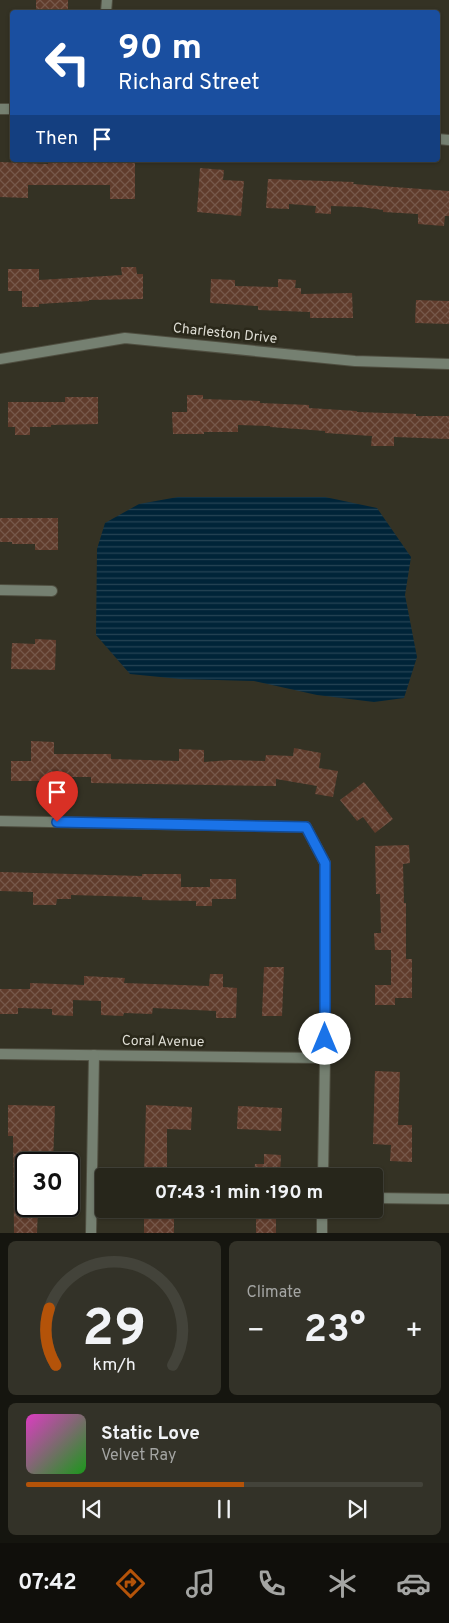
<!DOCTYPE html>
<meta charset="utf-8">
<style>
body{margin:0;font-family:Overpass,sans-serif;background:#333228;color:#f1f3f6;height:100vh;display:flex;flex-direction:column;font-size:19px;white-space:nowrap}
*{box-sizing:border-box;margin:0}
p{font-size:16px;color:#a4a5a3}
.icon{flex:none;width:28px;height:28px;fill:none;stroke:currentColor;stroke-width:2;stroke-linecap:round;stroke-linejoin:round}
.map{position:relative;height:1233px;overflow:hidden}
.drawer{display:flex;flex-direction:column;gap:8px;padding:8px;background:#15150f;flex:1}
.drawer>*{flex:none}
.top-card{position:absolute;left:10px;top:10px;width:430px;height:152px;border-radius:5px;box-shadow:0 1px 4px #0004,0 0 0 1px #43433a;background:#1a4fa0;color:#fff;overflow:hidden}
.speed{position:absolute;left:15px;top:1152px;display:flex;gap:10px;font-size:25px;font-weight:700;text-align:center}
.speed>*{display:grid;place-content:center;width:65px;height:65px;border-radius:50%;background:#27261b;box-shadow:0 1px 4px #0004,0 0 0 1px #43433a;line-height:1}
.speed .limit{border:2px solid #111;border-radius:8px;background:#fff;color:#111}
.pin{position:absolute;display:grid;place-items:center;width:42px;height:42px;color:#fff;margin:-51px -21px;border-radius:50% 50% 50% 0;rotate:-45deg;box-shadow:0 0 5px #0007}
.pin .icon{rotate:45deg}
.me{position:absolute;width:55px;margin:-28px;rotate:0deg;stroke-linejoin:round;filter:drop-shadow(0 0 4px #0008)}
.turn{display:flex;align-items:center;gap:18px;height:105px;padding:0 25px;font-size:22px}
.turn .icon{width:65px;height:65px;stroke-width:2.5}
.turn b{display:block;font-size:35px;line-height:42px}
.then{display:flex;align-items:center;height:48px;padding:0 25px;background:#0003;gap:10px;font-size:19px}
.big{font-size:38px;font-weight:700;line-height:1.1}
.drawer .tile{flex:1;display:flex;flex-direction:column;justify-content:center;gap:8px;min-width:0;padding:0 18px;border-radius:8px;background:#333228}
.drawer .dial{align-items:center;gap:0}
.dial svg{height:130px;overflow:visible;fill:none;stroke:#43433a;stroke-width:7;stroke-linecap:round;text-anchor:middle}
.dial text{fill:#f1f3f6;stroke:none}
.song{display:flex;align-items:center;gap:15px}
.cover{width:60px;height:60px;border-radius:8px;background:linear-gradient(135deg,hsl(310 70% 55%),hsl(120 70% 35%))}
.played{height:5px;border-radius:2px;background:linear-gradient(90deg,#b45309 55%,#43433a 55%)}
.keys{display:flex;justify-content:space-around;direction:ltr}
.heat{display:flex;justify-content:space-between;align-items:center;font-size:28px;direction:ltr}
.drawer .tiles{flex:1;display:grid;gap:8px;grid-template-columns:1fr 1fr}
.tile:last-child{grid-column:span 2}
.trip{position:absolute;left:95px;top:1168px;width:288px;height:50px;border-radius:5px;background:#27261b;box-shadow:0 1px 4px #0004,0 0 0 1px #43433a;font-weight:700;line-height:50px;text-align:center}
.tabs{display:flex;height:80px;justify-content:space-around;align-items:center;background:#100f0b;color:#a4a5a3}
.tabs .icon{width:35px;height:35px}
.tabs .selected{color:#b45309}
.tabs b{font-size:22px;color:#f1f3f6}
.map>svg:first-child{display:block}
.water{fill:url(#water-rules)}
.building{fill:url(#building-cross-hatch)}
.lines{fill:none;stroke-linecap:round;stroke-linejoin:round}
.minor-casing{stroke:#4f4e40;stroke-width:12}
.minor{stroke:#758071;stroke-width:10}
.route-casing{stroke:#114b97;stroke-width:12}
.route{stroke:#1a73e8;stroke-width:9}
.labels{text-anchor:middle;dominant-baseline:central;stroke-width:5;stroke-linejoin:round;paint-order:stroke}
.street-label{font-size:14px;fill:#dfded5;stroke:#2a281a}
</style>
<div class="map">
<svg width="449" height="1233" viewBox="0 0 449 1233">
<defs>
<pattern id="water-rules" width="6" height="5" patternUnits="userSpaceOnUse" patternTransform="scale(1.25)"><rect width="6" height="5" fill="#002438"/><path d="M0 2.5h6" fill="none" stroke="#254354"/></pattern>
<pattern id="building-cross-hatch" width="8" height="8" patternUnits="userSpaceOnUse" patternTransform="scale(1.25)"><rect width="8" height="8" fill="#603c2c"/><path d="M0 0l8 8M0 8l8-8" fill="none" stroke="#76584a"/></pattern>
</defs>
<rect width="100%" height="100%" fill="#343224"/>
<polygon class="water" points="178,497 325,497 377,508 411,557 405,595 417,657 404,698 374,702 317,695 254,681 180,679 130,674 96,635 97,549 105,523 139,504"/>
<g class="building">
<rect x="36" y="0" width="32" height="12"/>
<polygon points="0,162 48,164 48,162 94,163 94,162 135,162 135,199 110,199 110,185 28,185 28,198 0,197"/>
<polygon points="200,168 224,170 223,180 244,181 241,216 197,212"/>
<polygon points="268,179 354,182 353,184 449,191 449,216 445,216 444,226 418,224 418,214 383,212 383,210 361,207 331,206 331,214 315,213 316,206 289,204 289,209 266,208"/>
<polygon points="121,267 136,267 137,274 143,274 143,299 89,300 89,301 39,304 39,307 22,307 22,291 8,291 8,269 39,269 39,280 122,275"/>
<polygon points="211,279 235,280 235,286 278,287 278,279 296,280 295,288 301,288 301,294 352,293 353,318 310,318 310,312 258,310 258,306 210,303"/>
<polygon points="416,300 449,301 449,324 415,323"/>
<polygon points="187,395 203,395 203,399 260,401 260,403 309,405 309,408 357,411 357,412 416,414 416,416 449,416 449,439 394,437 394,446 371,446 372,436 325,433 325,431 270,427 270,426 238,425 238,432 204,432 204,434 173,434 172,412 187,412"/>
<polygon points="65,397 98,397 98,424 51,425 51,427 30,427 30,435 15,435 15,427 8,427 8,402 65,402"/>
<polygon points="0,518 58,518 58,550 35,550 35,544 12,544 12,542 0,542"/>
<polygon points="35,639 56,640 55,670 11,669 12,643 35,644"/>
<polygon points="31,741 54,742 54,754 111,754 111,759 179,761 179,749 204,750 204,762 230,760 265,761 266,755 293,756 294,748 321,753 319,768 338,771 333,797 315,794 317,786 276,779 276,786 91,783 91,777 54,777 54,781 11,781 11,761 31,761"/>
<polygon points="364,782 393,819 375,833 363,817 357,821 340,800"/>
<polygon points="409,845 410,863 403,864 404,903 406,903 406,959 412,959 412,998 395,998 395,1005 375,1005 375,985 391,985 391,950 375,950 374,933 381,933 380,894 376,894 375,846"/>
<polygon points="0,872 142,876 142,874 181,874 181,887 210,887 210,879 236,879 236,899 212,899 212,906 196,906 196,901 142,900 142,897 71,895 71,899 57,899 56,905 33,905 33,892 0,891"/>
<polygon points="264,967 284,967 282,1016 262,1016"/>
<polygon points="210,974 223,974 223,987 237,988 236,1018 216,1018 216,1011 153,1008 152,1014 124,1013 123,1016 101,1015 101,1001 73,1000 73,1016 52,1015 52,1009 18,1008 18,1014 0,1014 0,989 30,989 30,983 84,985 84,976 125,978 124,983 209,986"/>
<polygon points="375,1071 400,1072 398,1125 412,1125 412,1162 390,1161 391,1145 373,1144"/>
<polygon points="8,1105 55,1106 53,1164 26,1164 26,1206 38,1207 37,1233 14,1233 13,1136 8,1136"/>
<polygon points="146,1105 192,1107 191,1130 167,1129 167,1176 144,1176"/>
<polygon points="238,1106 282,1108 281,1131 237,1129"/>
<polygon points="264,1154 281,1155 280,1176 254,1176 255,1164 264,1164"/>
<rect x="144" y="1209" width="30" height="24"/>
<rect x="256" y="1209" width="20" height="24"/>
</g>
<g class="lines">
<g class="minor-casing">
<g id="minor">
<polyline points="106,12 107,0"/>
<polyline points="0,109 12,109"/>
<polyline points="438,139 449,140"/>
<polyline points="0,359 125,338 355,361 449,364"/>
<polyline points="0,590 52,591"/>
<polyline points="0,821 306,827 325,863 325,1058 323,1176"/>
<polyline points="0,1054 325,1058"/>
<polyline points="374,1198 449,1199"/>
<polyline points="91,1233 94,1055"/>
<polyline points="322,1233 322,1209"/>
</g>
</g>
<use href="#minor" class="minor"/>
</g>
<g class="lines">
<g class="route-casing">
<polyline id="route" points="57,822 306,827 325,863 325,1039"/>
</g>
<use href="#route" class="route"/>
</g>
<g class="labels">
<g class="street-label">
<text transform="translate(225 334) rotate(6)">Charleston Drive</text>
<text transform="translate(163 1042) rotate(1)">Coral Avenue</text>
</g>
</g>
</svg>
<div class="speed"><div class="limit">30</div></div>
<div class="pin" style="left:57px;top:822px;background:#d93025"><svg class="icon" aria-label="arrive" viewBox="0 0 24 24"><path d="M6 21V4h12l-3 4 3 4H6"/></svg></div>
<svg class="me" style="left:325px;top:1039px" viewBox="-20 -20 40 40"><circle r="19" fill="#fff"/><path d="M0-13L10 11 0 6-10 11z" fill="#1a73e8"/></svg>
<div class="trip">07:43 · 1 min · 190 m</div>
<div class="top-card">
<div class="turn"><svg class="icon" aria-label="left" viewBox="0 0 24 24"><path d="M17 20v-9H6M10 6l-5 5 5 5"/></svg><div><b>90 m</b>Richard Street</div></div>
<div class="then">Then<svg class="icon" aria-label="arrive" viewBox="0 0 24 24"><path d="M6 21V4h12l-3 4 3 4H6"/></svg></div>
</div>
</div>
<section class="drawer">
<div class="tiles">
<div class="tile dial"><svg viewBox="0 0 100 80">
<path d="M14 69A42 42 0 1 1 86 69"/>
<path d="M14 69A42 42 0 0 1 10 34" stroke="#b45309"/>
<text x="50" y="56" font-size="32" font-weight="700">29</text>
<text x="50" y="72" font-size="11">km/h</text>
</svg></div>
<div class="tile"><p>Climate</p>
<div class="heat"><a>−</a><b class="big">23°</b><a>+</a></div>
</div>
<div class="tile">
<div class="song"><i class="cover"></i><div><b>Static Love</b><p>Velvet Ray</p></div></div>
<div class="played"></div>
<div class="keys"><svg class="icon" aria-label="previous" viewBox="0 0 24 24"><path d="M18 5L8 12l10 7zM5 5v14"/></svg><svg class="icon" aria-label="pause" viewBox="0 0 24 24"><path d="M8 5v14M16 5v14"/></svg><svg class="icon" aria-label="next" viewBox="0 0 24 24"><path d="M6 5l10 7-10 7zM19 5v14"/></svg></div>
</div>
</div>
</section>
<nav class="tabs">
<b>07:42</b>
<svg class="icon selected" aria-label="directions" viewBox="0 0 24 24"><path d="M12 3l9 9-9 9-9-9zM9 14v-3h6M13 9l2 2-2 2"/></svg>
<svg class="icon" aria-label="music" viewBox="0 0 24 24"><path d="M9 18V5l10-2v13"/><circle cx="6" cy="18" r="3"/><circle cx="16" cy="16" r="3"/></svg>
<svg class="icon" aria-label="phone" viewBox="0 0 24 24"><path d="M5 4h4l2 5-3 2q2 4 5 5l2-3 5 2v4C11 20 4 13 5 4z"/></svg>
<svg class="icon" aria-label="climate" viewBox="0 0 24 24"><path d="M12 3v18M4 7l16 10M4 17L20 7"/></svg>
<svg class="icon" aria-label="car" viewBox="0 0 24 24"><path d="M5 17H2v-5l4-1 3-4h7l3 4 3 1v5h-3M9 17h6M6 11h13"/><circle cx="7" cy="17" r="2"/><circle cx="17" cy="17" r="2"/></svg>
</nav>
